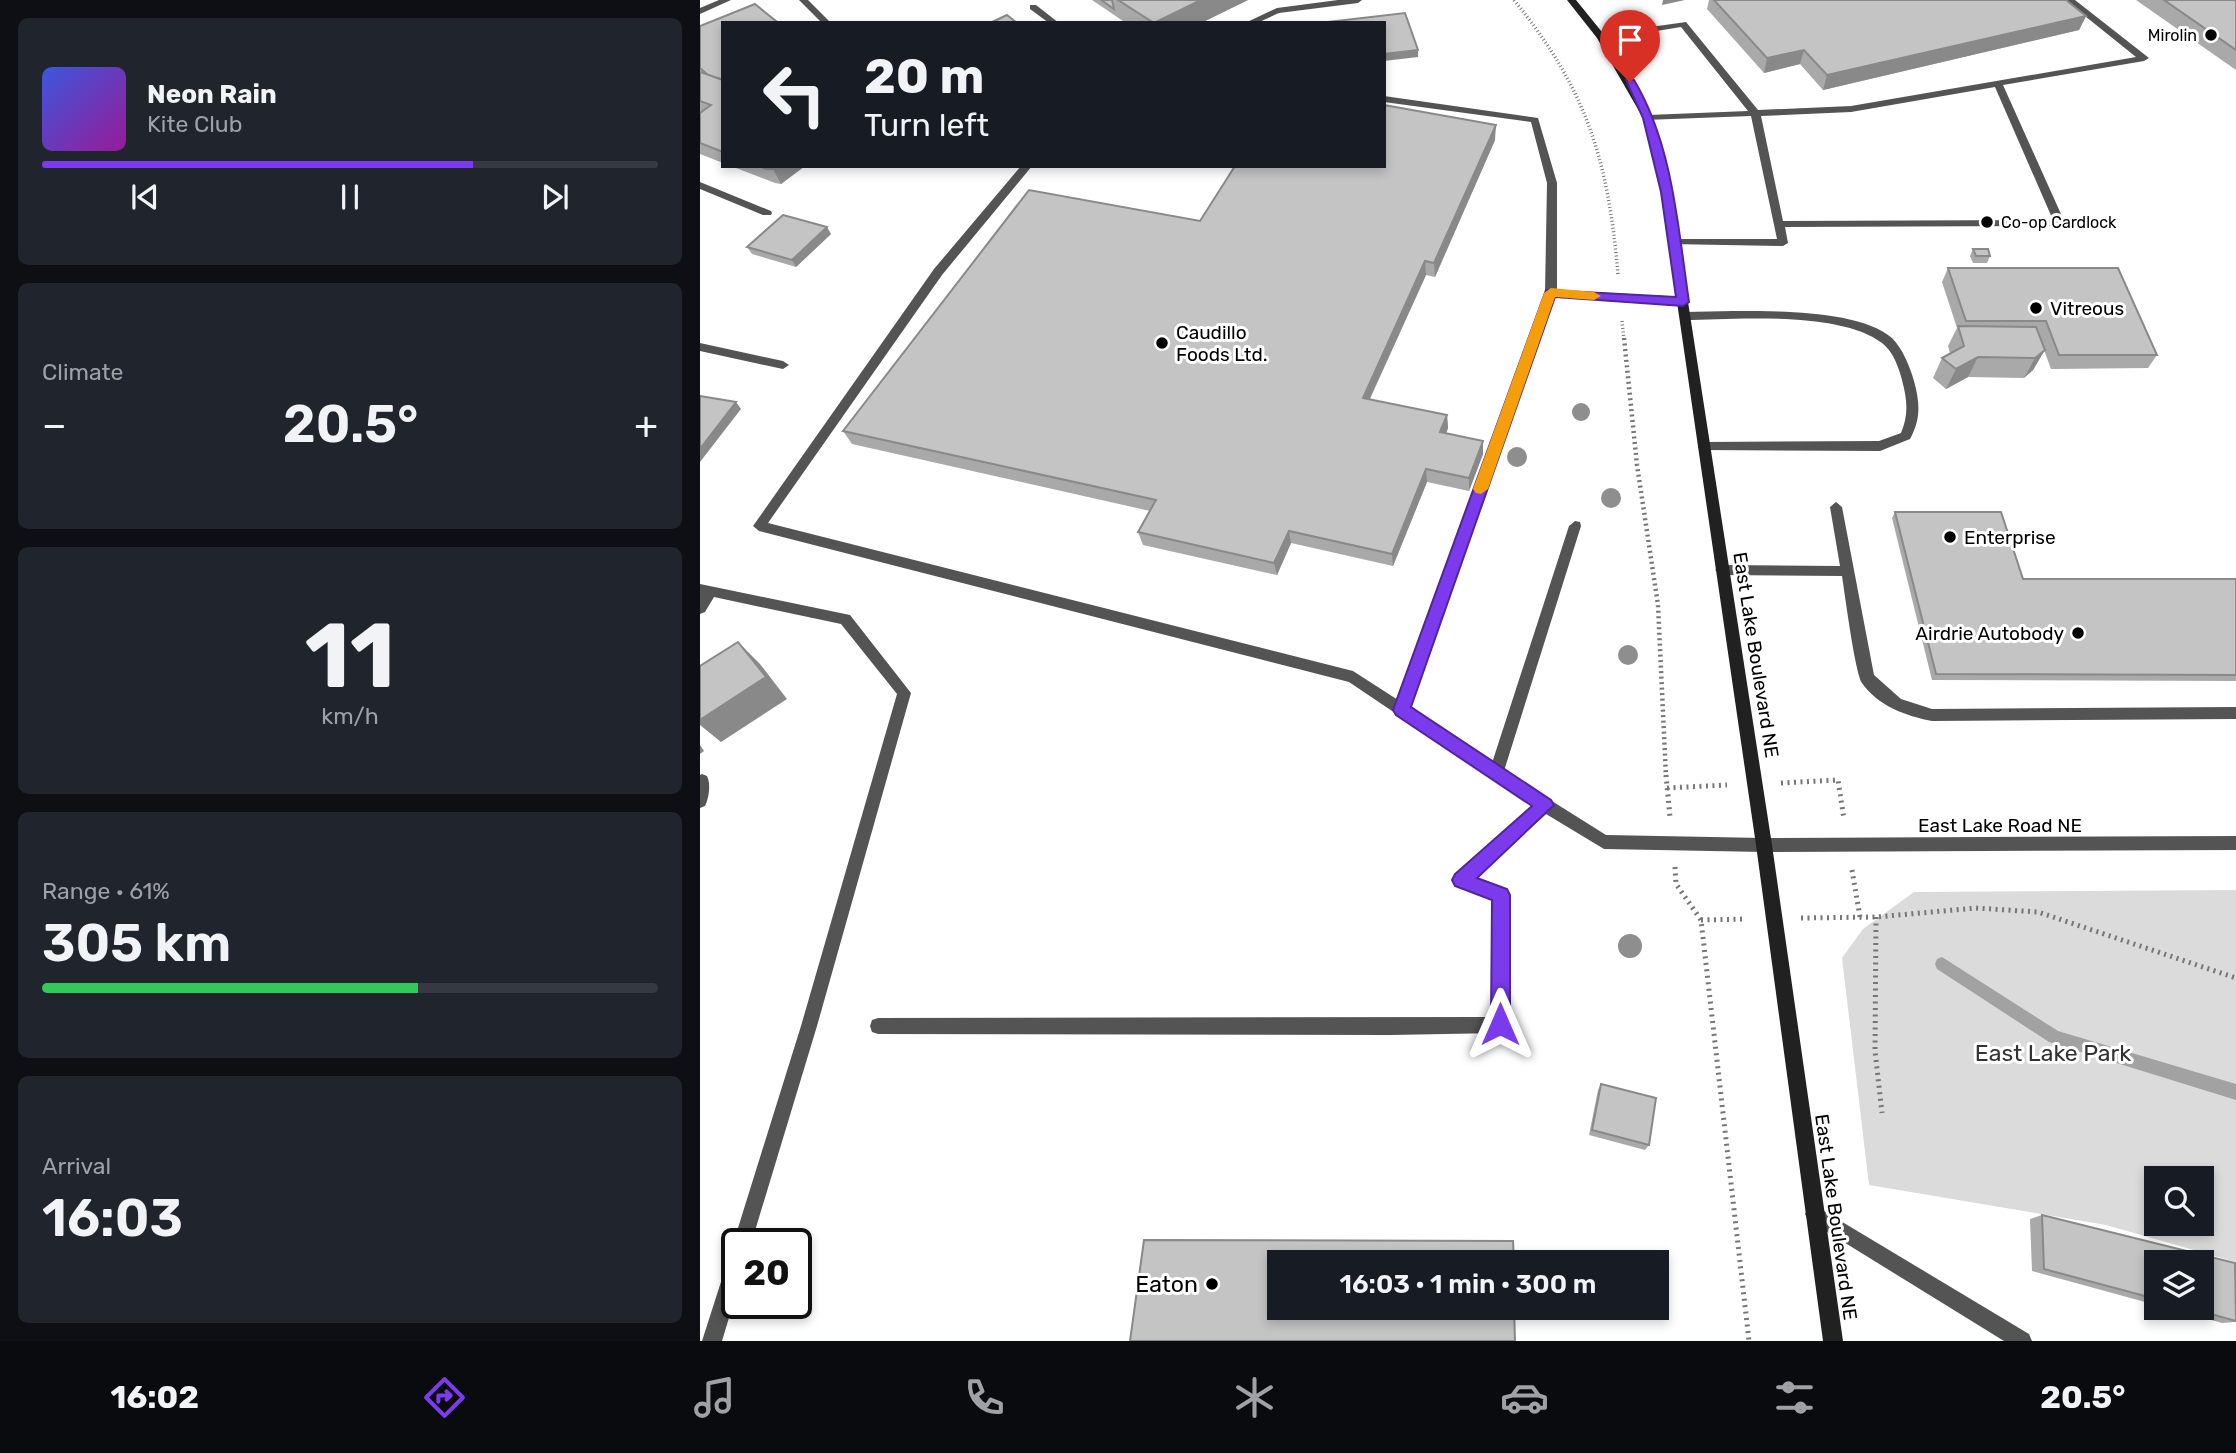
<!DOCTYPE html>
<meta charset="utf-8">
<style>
body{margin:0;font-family:Rubik,sans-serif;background:#20242c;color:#f1f3f6;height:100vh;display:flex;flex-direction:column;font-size:26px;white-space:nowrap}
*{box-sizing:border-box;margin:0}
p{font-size:23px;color:#9ea1a6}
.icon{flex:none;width:38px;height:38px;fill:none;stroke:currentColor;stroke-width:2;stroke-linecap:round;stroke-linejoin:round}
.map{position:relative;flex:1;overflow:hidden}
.sheet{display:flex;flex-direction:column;gap:18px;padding:18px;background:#0d0f14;width:700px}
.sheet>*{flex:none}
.hud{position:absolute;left:21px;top:21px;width:665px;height:147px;border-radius:0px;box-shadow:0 4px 10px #0003;background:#171b24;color:#f1f3f6;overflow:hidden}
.fabs{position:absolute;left:1444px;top:1166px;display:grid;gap:14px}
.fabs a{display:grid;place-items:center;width:70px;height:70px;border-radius:0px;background:#171b24;box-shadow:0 4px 10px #0003;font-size:35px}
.speed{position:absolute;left:21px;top:1228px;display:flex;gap:14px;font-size:35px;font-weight:700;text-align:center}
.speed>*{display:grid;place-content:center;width:91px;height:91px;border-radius:50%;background:#171b24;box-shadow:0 4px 10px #0003;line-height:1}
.speed .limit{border:4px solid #111;border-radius:10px;background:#fff;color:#111}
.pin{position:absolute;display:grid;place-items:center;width:60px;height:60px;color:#fff;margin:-72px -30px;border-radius:50% 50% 50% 0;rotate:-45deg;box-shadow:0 0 7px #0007}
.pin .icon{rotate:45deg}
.me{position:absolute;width:77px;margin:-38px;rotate:0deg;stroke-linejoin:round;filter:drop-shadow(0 0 5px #0008)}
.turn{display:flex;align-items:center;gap:24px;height:147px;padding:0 28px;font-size:32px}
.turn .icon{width:91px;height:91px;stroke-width:2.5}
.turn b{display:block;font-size:49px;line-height:60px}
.big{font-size:52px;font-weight:600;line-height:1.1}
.sheet .card{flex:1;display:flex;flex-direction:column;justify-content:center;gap:10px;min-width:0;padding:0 24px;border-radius:10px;background:#20242c}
.sheet .dial{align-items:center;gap:0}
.dial b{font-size:91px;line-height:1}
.song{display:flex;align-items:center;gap:21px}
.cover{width:84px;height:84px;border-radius:10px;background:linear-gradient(135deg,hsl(230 70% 55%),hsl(300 70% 35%))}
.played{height:7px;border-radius:4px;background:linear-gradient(90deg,#7c3aed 70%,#363941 70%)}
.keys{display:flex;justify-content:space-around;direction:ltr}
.heat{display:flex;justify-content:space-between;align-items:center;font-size:38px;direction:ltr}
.charge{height:10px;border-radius:5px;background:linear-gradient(90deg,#34c759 61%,#363941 0)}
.trip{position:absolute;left:567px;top:1250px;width:402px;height:70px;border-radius:0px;background:#171b24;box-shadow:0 4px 10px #0003;font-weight:600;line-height:70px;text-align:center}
.tabs{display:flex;height:112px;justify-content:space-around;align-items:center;background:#090b0e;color:#9ea1a6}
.tabs .icon{width:49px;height:49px}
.tabs .on{color:#7c3aed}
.tabs b{font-size:32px;color:#f1f3f6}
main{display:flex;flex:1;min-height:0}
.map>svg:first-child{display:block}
.green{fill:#dbdbdb;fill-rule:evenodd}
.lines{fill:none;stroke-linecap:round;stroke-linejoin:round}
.stream{fill:#a2a2a2;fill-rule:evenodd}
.path-far2{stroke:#767676;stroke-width:3.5;stroke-dasharray:1 2.5;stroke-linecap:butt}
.path-far1{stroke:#767676;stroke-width:4.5;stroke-dasharray:2 3.5;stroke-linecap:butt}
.path{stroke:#767676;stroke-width:5;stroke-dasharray:2 4.5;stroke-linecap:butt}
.service{fill:#545454;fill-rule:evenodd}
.tertiary{fill:#545454;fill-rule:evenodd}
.secondary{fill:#212121;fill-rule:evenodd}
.tree{fill:#8e8e8e}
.wall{fill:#a9a9a9}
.shaded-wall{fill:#898989}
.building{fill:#c4c4c4;stroke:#898989;stroke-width:2}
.route{fill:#7c3aed;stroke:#51269a;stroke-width:2}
.slow{fill:#f59e0b}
.poi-dot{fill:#000;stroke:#fff;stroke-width:2.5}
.labels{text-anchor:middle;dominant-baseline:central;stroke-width:6;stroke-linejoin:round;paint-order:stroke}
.far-poi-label{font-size:16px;fill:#000;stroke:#fff;text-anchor:end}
.poi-label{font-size:19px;fill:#000;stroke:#fff;text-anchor:start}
.street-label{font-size:19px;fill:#000;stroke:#fff}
.near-park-label{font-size:23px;fill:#323232;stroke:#fff}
.near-poi-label{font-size:23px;fill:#000;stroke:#fff;text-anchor:end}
</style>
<main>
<section class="sheet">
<div class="card">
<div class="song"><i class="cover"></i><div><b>Neon Rain</b><p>Kite Club</p></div></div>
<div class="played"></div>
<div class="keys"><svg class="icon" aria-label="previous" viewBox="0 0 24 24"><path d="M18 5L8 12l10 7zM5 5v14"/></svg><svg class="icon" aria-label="pause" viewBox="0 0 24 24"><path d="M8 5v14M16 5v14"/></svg><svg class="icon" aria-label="next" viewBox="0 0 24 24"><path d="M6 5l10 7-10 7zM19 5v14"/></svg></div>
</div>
<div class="card"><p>Climate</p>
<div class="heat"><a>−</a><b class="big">20.5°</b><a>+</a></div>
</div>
<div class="card dial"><b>11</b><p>km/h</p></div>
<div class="card"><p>Range · 61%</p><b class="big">305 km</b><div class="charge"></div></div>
<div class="card"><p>Arrival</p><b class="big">16:03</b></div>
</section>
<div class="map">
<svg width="1536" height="1341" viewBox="0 0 1536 1341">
<rect width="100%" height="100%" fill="#fff"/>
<path class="green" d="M1536,890V1262L1406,1225L1169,1185L1142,958L1163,929L1214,892ZM1456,1178H1502V1223H1456Z"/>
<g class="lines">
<polygon class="stream" points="1242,957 1358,1031 1536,1084 1536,1100 1349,1042 1237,969 1235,964 1237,959"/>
<g class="path-far2">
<path d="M814,0C887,90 908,160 918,274"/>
<polyline points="922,321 924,340"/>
</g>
<polyline class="path-far1" points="924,338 937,465 958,605 966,777"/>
<g class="path">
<polyline points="966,775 970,817"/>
<polyline points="1081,783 1138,780 1144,819"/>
<polyline points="967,788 1027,785"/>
<polyline points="975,867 976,884 1001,920 1049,1341"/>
<polyline points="1152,870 1160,917"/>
<polyline points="1176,917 1175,1051 1182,1113"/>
<polyline points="1101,918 1176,917 1276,908 1338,912 1536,978"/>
<polyline points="1001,920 1046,919"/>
</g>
<g class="service">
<polygon points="19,0 31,0 0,14 0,8"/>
<polygon points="99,0 108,0 131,23 122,23"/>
<polygon points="638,0 662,0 658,3 579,13 557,23 545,23 577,8"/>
<path d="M1365,0H1375L1449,58L1444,61L1303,85L1365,223L1360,226L1085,227L1088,243L1083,246L969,244V240L973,239H1077L1051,116L945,120V116L948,115L1048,111L981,27L901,40L896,37L901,34L986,22L1058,110L1151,106L1436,57ZM1295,87L1353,220L1083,221L1061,116L1151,112Z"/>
<polygon points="330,5 336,5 359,23 349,23 330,9"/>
<polygon points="684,96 838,118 857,183 857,290 983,297 989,301 983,305 855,297 710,708 792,763 869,526 875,521 880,522 881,526 804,771 906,835 1064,838 1069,840 1072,845 1069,850 1064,852 904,849 846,814 775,878 807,890 809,895 808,1025 806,1031 800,1033 690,1035 178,1034 172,1032 170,1026 172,1020 178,1018 792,1017 793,899 755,885 753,880 755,875 833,806 649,682 59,531 53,526 234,269 321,166 332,166 242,275 68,523 653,671 698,700 845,293 847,183 831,122 684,102"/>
<polygon points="0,182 71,211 72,213 71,215 63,215 0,189"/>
<path d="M1033,311C1074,311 1160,310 1192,338C1203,349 1210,367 1214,381C1220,403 1221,419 1210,439L1180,451L1000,450L998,447L1004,442L1179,441L1201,433C1209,414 1207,399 1202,380C1199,368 1193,351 1182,343C1140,311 1036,319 985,320L979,316L985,312Z"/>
<polygon points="0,343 83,361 89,365 83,369 0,351"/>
<path d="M1136,502L1142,507L1174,675L1201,699L1232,709L1536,707V719L1232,721C1206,716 1178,706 1162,683C1155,672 1145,595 1142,576L1022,575L1015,570L1022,565L1140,566L1130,507Z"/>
<polygon points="0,584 150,615 211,693 117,1026 51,1244 37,1244 37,1291 22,1341 2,1341 28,1260 30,1253 37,1251 33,1244 101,1026 197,694 141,624 14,597 5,612 0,614"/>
<path d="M2,774L7,776C11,784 9,798 5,806L0,808V775Z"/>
<polygon points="1114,1205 1329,1334 1332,1341 1304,1341 1108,1220 1105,1214 1108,1208"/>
</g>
<polygon class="tertiary" points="1536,836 1536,850 1064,852 1059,850 1056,845 1059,840 1064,838"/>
<polygon class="secondary" points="867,0 876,0 906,37 953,118 971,192 1072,845 1143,1341 1123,1341 1056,845 961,192 943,118 897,38"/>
</g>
<g class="tree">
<circle cx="881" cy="412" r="9"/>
<circle cx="817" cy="457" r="10"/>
<circle cx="911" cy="498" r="10"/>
<circle cx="928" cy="655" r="10"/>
<circle cx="930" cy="946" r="12"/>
</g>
<g class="wall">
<polygon points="392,0 548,0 501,23 426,23"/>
<polygon points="1009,0 1366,0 1386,16 1379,30 1123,90 1100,64 1064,73 1007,9"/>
<polygon points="1436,0 1536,0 1536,70"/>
<polygon points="23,23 23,163 0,154 0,113 1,112 0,112 0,72 2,73 0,71 0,26"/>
<polygon points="795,140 735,277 726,275 670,399 747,415 748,428 746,433 783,441 783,454 769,491 727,482 693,566 591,543 577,575 443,545 438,532 450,511 152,444 143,431 500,221"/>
<polygon points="31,166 105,166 81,184 75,183"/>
<polygon points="131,234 96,267 52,254 47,247"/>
<polygon points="1273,249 1290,256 1287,263 1273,263 1270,256"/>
<polygon points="1248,268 1457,355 1448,368 1351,369 1344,350 1333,370 1324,378 1268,377 1246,389 1233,378 1242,358 1250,353 1248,346 1257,328 1242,282"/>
<polygon points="1195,512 1323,579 1536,579 1536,681 1232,680 1192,518"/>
<polygon points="901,1084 949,1145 945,1150 889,1135 898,1090"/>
<polygon points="1342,1215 1536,1274 1536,1322 1522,1323 1465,1307 1502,1307 1456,1262 1456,1305 1332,1271 1330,1219"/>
</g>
<g class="shaded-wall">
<polygon points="501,0 548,0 501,23 454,23"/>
<polygon points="963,0 985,0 962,5"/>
<polygon points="1386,16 1379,30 1123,90 1127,75"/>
<polygon points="718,50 718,57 684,61 684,54"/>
<polygon points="1104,50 1100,64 1064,73 1067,58"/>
<polygon points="796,125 795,140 735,277 734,263"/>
<polygon points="78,166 105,166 81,184 73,169"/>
<polygon points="127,227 131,234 96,267 92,260"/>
<polygon points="725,261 726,275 664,411 663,398"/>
<polygon points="1345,350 1333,370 1324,378 1335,358"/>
<polygon points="1278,357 1268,377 1246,389 1256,369"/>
<polygon points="36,402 41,409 0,462 0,449"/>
<polygon points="747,415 748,428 741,446 740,432"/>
<polygon points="783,441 783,454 769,491 769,478"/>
<polygon points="726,469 727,482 693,566 692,554"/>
<polygon points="589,531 591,543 577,575 574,563"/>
<polygon points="38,642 60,664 87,699 21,742 0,725 0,720"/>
<polygon points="0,745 4,751 0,754"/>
</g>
<g class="building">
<polygon points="401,0 412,0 414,9"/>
<polygon points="418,0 501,0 454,23"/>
<polygon points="1014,0 1366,0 1386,16 1127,75 1104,50 1067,58"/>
<polygon points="1464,0 1536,0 1536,50"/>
<polygon points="55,4 77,22 74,23 23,23 23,80 8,75 0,68 0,26"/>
<polygon points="705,13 718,50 684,54 684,23 619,23"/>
<polygon points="307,15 317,23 290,23"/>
<polygon points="0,72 23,80 23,152 0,143 0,113 11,105 0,101"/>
<polygon points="684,105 796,125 734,263 725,261 663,398 747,415 740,432 783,441 769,478 726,469 692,554 589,531 574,563 438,532 456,500 143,431 329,190 500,221 535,166 684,166"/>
<polygon points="59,166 78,166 73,169 66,169"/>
<polygon points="83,215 127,227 92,260 47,247"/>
<polygon points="1273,249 1288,249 1290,256 1276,256"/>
<polygon points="1248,268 1418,268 1457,355 1359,355 1346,321 1266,321"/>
<polygon points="1258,326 1336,327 1345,350 1335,358 1278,357 1256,369 1242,358 1264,346"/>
<polygon points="0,396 36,402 0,449"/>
<polygon points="1195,512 1301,512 1323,579 1536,579 1536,675 1236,674"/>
<polygon points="38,642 66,677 0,720 0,666"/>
<polygon points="901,1084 956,1098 949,1145 892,1130"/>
<polygon points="1342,1215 1535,1263 1536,1321 1486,1307 1502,1307 1502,1262 1456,1262 1456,1299 1344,1269"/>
<polygon points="444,1240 813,1241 814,1262 579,1262 579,1307 814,1307 815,1341 430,1341"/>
</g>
<path class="route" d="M926,80H934C973,145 978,228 989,302L983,306L855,297L711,707L851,800L854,805L777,878L807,889L810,895V1024L807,1031L800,1034L794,1031L791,1024L792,900L755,886L752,880L755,874L832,806L696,715L693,710L846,290L976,297L961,192L943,118Z"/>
<polygon class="slow" points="851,288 894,292 901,296 894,300 855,297 788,489 781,494 776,493 773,489 844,293"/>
<g class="poi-dot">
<circle cx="1511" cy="35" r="7"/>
<circle cx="1287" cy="222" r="7"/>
<circle cx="1336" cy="308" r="7"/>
<circle cx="462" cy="343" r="7"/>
<circle cx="1250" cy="537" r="7"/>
<circle cx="1378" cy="633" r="7"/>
<circle cx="512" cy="1284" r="7"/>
</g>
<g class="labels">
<g class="far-poi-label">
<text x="1497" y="35">Mirolin</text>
<text x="1301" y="222" text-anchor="start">Co-op Cardlock</text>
</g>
<g class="poi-label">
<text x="1350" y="308">Vitreous</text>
<text x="476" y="332">Caudillo<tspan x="476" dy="22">Foods Ltd.</tspan></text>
<text x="1264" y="537">Enterprise</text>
<text x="1364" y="633" text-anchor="end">Airdrie Autobody</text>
</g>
<g class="street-label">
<text transform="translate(1056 655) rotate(81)">East Lake Boulevard NE</text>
<text x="1300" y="825">East Lake Road NE</text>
<text transform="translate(1136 1217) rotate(82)">East Lake Boulevard NE</text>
</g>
<g class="near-park-label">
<text x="1353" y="1053">East Lake Park</text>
</g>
<g class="near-poi-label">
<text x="498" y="1284">Eaton</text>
</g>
</g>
</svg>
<div class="fabs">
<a><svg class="icon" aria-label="search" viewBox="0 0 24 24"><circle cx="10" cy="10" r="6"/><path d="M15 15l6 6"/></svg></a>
<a><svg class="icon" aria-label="layers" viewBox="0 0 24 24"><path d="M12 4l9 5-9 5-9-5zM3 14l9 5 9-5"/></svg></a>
</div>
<div class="speed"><div class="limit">20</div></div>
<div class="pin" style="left:930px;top:82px;background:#d93025"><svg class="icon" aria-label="arrive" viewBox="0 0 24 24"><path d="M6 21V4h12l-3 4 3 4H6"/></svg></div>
<svg class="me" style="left:800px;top:1024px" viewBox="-20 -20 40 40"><path d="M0-17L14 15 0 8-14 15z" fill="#7c3aed" stroke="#fff" stroke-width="4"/></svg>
<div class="trip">16:03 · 1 min · 300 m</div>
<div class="hud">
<div class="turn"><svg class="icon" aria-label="left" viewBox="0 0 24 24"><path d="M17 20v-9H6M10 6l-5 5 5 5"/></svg><div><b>20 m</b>Turn left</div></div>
</div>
</div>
</main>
<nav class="tabs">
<b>16:02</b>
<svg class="icon on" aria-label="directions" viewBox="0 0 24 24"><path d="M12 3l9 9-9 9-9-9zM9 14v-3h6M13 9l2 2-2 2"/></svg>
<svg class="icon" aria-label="music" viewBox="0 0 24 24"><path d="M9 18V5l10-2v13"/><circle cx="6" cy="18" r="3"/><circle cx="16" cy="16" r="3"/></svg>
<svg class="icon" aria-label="phone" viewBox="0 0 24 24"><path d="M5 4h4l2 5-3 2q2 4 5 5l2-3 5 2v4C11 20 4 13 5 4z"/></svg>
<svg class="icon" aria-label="climate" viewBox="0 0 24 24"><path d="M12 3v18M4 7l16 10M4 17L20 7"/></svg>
<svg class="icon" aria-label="car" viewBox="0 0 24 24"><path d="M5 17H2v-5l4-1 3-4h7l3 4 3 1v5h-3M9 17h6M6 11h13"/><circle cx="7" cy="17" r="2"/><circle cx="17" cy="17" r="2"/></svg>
<svg class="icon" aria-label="filters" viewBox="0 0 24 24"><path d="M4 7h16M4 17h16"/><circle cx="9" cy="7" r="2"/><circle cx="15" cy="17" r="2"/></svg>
<b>20.5°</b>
</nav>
